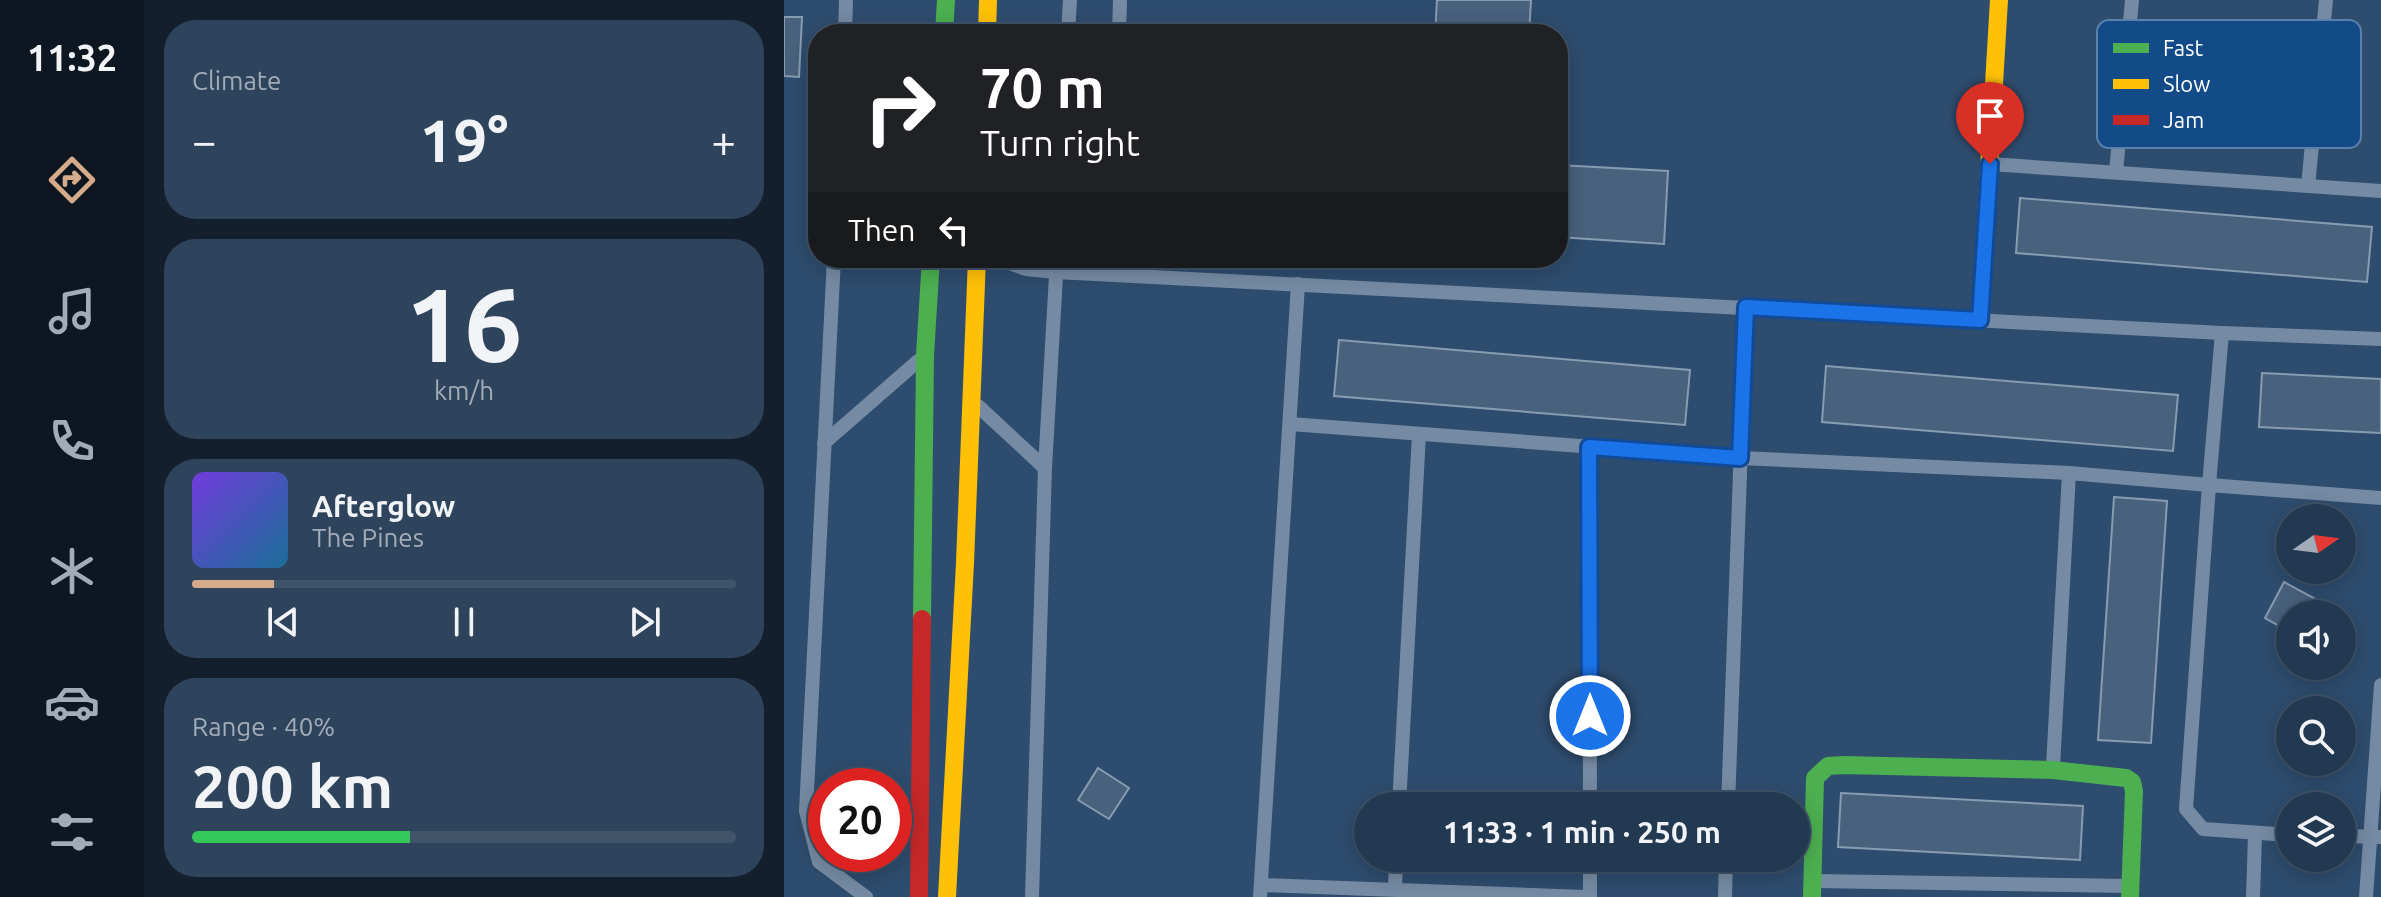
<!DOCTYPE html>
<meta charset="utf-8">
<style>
body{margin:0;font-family:Ubuntu,sans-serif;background:#2e445c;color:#f1f3f6;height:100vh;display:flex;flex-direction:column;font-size:30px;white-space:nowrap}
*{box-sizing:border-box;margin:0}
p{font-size:26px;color:#a2acb8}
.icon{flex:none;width:44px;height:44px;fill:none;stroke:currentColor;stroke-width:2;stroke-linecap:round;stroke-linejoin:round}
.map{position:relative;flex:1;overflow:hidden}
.details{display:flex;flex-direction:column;gap:20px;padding:20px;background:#131f2d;width:640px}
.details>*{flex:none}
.top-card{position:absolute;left:24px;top:24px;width:760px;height:244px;border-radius:32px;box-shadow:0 4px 20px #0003,0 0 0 2px #3f5369;background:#202124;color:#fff;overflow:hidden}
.needle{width:52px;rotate:76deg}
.buttons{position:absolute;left:1492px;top:504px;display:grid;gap:16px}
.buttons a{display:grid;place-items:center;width:80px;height:80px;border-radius:50%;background:#223952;box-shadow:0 4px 20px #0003,0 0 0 2px #3f5369;font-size:40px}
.speed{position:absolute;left:24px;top:768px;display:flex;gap:16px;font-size:40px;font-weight:700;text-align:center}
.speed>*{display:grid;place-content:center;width:104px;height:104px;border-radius:50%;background:#223952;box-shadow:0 4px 20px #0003,0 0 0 2px #3f5369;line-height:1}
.speed .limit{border:12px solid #d22;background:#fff;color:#111}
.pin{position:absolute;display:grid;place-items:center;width:68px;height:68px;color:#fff;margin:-82px -34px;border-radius:50% 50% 50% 0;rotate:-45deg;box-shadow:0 0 8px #0007}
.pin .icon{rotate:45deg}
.me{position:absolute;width:88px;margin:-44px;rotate:0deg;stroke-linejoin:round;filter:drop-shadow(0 0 6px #0008)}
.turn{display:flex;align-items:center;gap:28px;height:168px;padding:0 40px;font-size:36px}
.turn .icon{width:104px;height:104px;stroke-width:2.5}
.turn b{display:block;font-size:56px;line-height:68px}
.then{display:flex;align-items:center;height:76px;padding:0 40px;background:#0003;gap:16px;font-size:30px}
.big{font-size:60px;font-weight:700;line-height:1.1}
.details .tile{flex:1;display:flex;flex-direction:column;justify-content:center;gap:12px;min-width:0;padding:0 28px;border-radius:32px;background:#2e445c}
.details .dial{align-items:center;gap:0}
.dial b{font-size:104px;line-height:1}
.song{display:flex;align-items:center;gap:24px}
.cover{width:96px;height:96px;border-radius:12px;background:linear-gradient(135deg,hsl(260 70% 55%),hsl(200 70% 35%))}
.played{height:8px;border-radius:4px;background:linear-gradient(90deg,#d6ab8b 15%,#3f5369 15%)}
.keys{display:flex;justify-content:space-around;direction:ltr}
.heat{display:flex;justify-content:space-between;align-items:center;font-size:44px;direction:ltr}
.charge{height:12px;border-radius:6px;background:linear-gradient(90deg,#34c759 40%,#3f5369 0)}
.trip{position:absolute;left:570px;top:792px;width:456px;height:80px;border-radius:40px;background:#223952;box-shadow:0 4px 20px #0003,0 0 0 2px #3f5369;font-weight:700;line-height:80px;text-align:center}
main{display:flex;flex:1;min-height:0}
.tabs{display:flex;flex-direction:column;width:144px;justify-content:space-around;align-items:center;background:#0e1721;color:#a2acb8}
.tabs .icon{width:56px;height:56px}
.tabs .current{color:#d6ab8b}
.tabs b{font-size:36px;color:#f1f3f6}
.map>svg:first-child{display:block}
.building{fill:#48617c;stroke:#889cb1;stroke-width:2}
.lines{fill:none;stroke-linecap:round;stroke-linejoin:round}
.lane{stroke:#758ba3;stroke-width:14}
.fast{stroke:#4caf50;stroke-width:18}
.slow{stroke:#ffc107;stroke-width:18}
.jam{stroke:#c62828;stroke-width:18}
.route-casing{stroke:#114b97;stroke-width:20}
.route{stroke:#1a73e8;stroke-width:14}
.key{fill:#134b88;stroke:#5a81ac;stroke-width:2}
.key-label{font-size:22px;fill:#fff}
</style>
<main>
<nav class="tabs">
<b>11:32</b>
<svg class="icon current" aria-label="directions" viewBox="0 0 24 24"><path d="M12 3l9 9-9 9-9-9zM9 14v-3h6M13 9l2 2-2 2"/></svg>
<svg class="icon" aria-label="music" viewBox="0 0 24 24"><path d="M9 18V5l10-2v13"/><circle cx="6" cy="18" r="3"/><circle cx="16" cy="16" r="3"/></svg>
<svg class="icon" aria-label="phone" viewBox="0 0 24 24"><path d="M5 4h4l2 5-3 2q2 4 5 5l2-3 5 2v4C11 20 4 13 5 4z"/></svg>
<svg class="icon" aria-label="climate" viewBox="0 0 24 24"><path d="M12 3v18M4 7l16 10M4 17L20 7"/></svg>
<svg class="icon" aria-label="car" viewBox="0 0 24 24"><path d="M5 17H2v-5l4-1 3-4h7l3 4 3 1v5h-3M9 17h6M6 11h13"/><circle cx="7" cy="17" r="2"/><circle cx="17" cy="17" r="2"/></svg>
<svg class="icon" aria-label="filters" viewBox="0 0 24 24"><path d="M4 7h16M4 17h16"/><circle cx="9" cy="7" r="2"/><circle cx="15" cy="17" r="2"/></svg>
</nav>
<section class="details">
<div class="tile"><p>Climate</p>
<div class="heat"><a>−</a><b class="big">19°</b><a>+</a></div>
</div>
<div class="tile dial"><b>16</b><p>km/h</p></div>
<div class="tile">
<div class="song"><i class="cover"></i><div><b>Afterglow</b><p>The Pines</p></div></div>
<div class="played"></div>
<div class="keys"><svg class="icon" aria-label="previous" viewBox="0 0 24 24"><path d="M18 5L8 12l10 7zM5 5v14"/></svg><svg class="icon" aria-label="pause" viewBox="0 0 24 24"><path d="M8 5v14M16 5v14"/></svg><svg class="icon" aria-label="next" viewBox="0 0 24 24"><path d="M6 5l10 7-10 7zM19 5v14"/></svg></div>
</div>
<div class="tile"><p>Range · 40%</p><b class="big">200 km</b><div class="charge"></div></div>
</section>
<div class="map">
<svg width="1597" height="897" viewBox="0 0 1597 897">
<rect width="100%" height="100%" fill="#2e4c6d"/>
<g class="building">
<polygon points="653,0 747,0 745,34 651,34"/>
<polygon points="0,17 18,17 15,77 0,76"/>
<polygon points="774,165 884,171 880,244 774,237"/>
<polygon points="1236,198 1588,227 1583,282 1232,253"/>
<polygon points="555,340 906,370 901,425 550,396"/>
<polygon points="1042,366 1394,395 1389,451 1038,422"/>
<polygon points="1478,373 1597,379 1597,433 1475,427"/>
<polygon points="1330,497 1383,501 1367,743 1314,740"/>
<polygon points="1500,582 1537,602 1531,614 1506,614 1506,632 1481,618"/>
<polygon points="314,768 345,788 325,819 294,800"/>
<polygon points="1057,793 1299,806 1296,860 1054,847"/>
</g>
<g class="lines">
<g class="lane">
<polyline points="61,34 62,0"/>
<polyline points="284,34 286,0"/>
<polyline points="335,34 336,0"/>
<polyline points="1206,164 1597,191"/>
<polyline points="1332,172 1348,0"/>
<polyline points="1524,186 1542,0"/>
<polyline points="50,258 22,811 35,862 82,897"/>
<polyline points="211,258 242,269 272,272 1438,333 1597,339"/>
<polyline points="194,406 261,468"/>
<polyline points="506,424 956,458 1285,473"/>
<polyline points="40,443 134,361"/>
<polyline points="805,447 806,806"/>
<polyline points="1269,767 1285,473 1425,485 1438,333"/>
<polyline points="615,806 635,434"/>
<polyline points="944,806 962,307"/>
<polyline points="1506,835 1419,829 1402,809 1425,485 1597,498"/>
<polyline points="1558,836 1597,837"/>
<polyline points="806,858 806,897"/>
<polyline points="1031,881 1346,886"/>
<polyline points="477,885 802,897"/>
<polyline points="611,889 612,858"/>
<polyline points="248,897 261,468 273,258"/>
<polyline points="476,897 514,284"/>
<polyline points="941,897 942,858"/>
<polyline points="1469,897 1471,835"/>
<polyline points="1582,897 1597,685"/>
</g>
<g class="fast">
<polyline points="160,34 162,0"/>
<polyline points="138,619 141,355 147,258"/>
<polyline points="1028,897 1031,778 1044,766 1060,765 1269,770 1342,778 1348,782 1350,791 1346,897"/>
</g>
<g class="slow">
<polyline points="203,34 204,0"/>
<polyline points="1196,320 1215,0"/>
<polyline points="163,897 181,563 193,258"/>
</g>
<polyline class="jam" points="135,897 138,619"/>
</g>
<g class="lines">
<g class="route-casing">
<polyline id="route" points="806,716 805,447 956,458 962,307 1196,320 1206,164"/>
</g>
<use href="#route" class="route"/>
</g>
<rect x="1313" y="20" width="264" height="128" rx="12" class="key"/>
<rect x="1329" y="43" width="36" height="10" fill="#4caf50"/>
<rect x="1329" y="79" width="36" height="10" fill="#ffc107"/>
<rect x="1329" y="115" width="36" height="10" fill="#c62828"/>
<g class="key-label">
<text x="1379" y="56">Fast</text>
<text x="1379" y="92">Slow</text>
<text x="1379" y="128">Jam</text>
</g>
</svg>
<div class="buttons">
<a><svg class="needle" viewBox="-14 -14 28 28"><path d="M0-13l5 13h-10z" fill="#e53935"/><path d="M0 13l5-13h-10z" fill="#a2acb8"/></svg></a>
<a><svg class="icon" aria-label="sound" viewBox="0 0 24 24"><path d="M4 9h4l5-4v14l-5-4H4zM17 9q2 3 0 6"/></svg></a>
<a><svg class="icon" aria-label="search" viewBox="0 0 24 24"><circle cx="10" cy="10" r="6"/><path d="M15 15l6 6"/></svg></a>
<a><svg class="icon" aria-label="layers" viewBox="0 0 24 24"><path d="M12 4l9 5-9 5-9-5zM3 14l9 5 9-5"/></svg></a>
</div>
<div class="speed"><div class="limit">20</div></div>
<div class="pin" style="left:1206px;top:164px;background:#d93025"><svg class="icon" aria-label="arrive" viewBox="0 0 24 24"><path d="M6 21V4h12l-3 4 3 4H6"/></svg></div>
<svg class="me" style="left:806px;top:716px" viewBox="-20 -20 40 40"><circle r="17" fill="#1a73e8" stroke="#fff" stroke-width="3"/><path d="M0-11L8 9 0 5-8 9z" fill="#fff"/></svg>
<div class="trip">11:33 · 1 min · 250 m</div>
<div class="top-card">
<div class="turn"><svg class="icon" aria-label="right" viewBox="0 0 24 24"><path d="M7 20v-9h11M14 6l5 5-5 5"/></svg><div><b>70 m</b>Turn right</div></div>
<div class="then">Then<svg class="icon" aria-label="left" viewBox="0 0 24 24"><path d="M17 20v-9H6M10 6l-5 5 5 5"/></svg></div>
</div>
</div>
</main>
